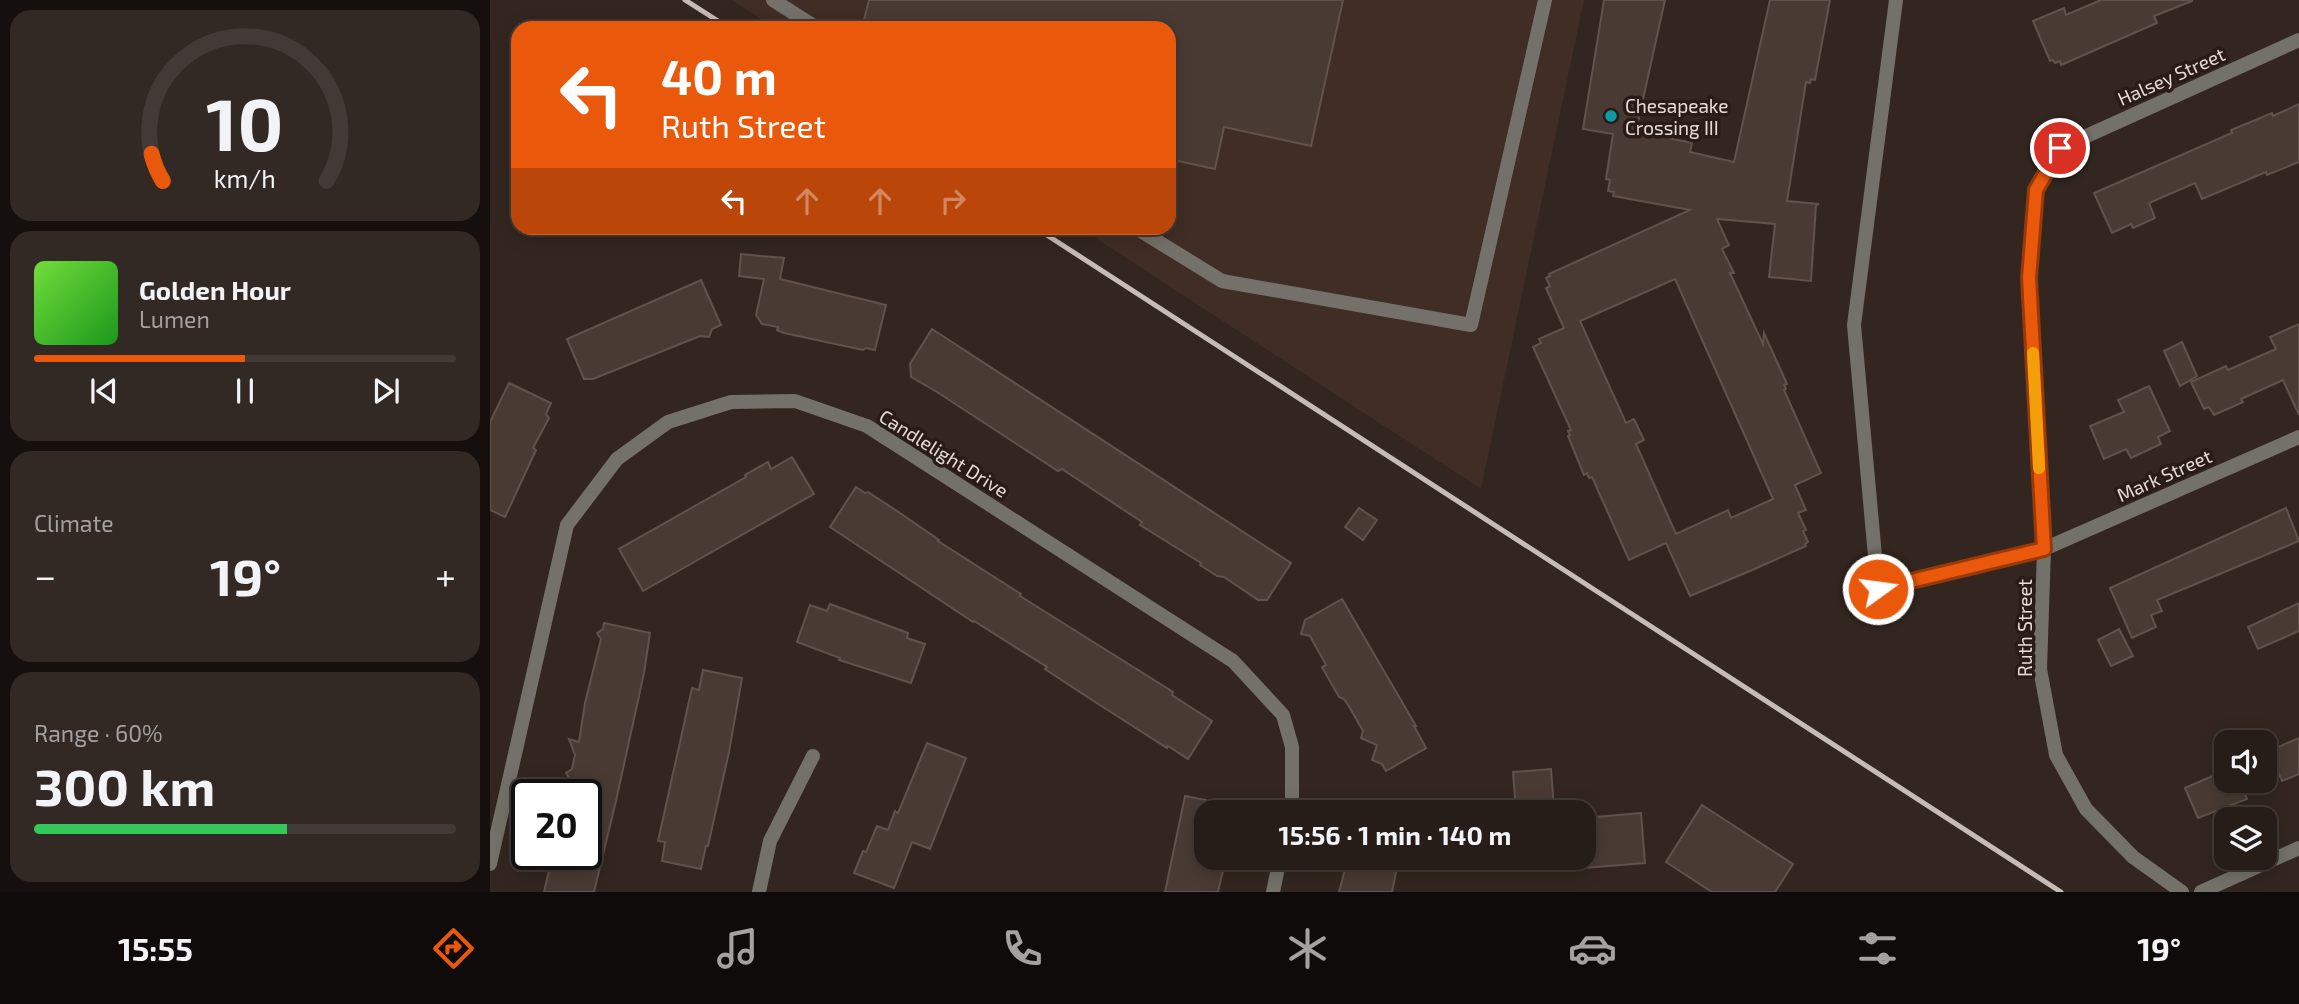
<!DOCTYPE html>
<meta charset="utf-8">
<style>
body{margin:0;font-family:"Exo 2",sans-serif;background:#322925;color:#f1f3f6;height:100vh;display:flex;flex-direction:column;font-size:26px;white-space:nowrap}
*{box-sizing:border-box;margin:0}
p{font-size:23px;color:#a4a1a2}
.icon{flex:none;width:38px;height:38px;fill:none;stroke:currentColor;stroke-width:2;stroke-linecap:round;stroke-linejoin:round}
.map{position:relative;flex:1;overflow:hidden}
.details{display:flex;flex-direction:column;gap:10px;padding:10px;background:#150f0d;width:490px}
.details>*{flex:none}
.hud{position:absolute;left:21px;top:21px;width:665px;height:214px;border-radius:21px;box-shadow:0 4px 18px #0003,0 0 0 2px #423a37;background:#ea580c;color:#fff;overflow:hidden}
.fabs{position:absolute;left:1724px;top:730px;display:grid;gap:14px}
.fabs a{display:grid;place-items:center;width:63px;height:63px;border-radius:14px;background:#261c18;box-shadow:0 4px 18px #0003,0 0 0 2px #423a37;font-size:35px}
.speed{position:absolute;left:21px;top:779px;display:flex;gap:14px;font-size:35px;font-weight:700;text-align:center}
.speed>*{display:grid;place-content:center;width:91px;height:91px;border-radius:50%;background:#261c18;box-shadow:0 4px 18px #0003,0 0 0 2px #423a37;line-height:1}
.speed .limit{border:4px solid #111;border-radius:10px;background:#fff;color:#111}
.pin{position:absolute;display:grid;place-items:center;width:60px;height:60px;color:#fff;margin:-30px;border:4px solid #fff;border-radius:50%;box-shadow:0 2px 7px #0007}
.me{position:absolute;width:77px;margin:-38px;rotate:76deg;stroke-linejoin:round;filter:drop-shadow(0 0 5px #0008)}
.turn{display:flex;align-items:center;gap:24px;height:147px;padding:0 35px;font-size:32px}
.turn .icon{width:91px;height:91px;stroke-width:2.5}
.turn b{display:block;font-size:49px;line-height:60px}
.lanes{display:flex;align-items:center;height:66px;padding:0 35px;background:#0003;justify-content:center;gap:35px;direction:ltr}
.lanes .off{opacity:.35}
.big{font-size:52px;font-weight:700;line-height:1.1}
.details .tile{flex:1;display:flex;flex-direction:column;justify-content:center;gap:10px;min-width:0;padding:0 24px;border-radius:21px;background:#322925}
.details .dial{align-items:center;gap:0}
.dial svg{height:182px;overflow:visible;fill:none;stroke:#423a37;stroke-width:7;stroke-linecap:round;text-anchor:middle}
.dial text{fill:#f1f3f6;stroke:none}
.song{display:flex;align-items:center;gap:21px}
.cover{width:84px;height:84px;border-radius:10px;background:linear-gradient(135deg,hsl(100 70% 55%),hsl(120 70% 35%))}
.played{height:7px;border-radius:4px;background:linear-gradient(90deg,#ea580c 50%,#423a37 50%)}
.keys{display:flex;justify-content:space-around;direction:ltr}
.heat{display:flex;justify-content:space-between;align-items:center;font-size:38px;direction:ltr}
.charge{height:10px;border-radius:5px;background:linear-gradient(90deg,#34c759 60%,#423a37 0)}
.trip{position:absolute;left:704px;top:800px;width:402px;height:70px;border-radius:21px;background:#261c18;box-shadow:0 4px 18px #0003,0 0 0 2px #423a37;font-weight:700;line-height:70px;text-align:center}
.tabs{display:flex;height:112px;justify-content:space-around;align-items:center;background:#0f0b0a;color:#a4a1a2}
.tabs .icon{width:49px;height:49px}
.tabs .current{color:#ea580c}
.tabs b{font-size:32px;color:#f1f3f6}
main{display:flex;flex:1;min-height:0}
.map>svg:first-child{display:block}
.built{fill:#402d25}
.building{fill:#493b34;stroke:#61524b;stroke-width:2;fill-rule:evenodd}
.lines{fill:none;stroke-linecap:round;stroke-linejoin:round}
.service{stroke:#74716a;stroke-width:14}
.minor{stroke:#74716a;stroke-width:14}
.rail{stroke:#c6bcb7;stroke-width:5}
.route-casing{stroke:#983908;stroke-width:18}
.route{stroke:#ea580c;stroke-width:12}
.slow{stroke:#f59e0b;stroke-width:12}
.culture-dot{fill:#0f9aa8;stroke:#291c17;stroke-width:2.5}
.labels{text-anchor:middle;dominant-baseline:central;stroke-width:7;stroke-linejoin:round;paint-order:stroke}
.street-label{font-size:19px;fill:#e5dbd7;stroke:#291c17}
.poi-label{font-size:19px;fill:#e5dbd7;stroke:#291c17;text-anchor:start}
</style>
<main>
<section class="details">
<div class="tile dial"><svg viewBox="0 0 100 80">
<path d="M14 69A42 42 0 1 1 86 69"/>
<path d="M14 69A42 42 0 0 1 9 57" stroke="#ea580c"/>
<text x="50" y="56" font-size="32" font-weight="700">10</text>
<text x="50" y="72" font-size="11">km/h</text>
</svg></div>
<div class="tile">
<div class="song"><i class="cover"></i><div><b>Golden Hour</b><p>Lumen</p></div></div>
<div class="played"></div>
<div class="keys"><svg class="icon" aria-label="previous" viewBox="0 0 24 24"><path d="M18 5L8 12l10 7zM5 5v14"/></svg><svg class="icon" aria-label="pause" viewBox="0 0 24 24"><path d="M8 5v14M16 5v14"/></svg><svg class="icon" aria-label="next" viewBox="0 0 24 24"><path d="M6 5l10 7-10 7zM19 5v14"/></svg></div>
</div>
<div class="tile"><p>Climate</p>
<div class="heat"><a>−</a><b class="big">19°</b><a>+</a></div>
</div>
<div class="tile"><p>Range · 60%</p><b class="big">300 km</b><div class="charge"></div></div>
</section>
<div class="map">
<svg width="1809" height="892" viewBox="0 0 1809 892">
<rect width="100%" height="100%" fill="#332620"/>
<polygon class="built" points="242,0 1094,0 991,489 590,228 679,228 679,28 285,28"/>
<g class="building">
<polygon points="379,0 853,0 821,146 734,127 725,169 679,159 679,28 372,28"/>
<path d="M1114,0H1175L1146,131L1202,143L1200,152L1244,162L1280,0H1340L1325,80L1321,79L1320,83L1316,82L1297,201L1329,204L1326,205L1321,281L1279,277L1285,224L1227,219L1239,245L1232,249L1244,273H1240L1273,344L1274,333L1297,384L1294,385L1296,389L1294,390L1331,473L1305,485L1316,510L1308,513L1316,530L1313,531L1318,542L1315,544L1316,546L1260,571L1200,596L1176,543L1139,560L1102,477L1099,478L1097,473L1094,475L1078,436L1080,435L1078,431L1081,430L1043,347L1051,343L1049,339L1074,328L1056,288L1060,286L1056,278L1060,276L1059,274L1200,210L1123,196L1124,192L1118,191L1120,180L1116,179L1123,134L1093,129ZM1185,279L1283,499L1241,518L1238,510L1186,534L1146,444L1154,440L1144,419L1136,423L1090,321Z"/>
<polygon points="1611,0 1702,0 1702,1 1664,16 1667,23 1571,65 1570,61 1565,63 1563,60 1560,61 1543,21 1574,8 1576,15"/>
<polygon points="1809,104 1809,162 1777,175 1776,172 1712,199 1705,183 1659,203 1665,218 1643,228 1641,224 1622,233 1604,193 1742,133 1741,130 1782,113 1783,116"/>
<polygon points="251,254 294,258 290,279 396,305 385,350 376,348 373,350 294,333 287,330 288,327 272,324 266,315 274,279 249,276"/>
<polygon points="211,280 231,325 222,329 219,337 210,336 103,379 94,379 77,339"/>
<polygon points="1809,324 1809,415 1793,380 1751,399 1753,402 1724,415 1719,407 1714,409 1701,382 1736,366 1738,370 1786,349 1780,337"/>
<polygon points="442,329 801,563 777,600 768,600 734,577 727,576 710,565 711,563 650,525 652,522 581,475 572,469 568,471 447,392 421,377 420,364"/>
<polygon points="1692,342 1707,376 1690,386 1674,351"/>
<polygon points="19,383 61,403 56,414 59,418 43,448 46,450 15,517 0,510 0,422"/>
<polygon points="1659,386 1680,431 1668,437 1671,444 1641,458 1636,449 1614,459 1600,426 1634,412 1628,400"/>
<polygon points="302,457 324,494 153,591 129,549 256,477 255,475 278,462 281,469"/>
<polygon points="366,487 375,493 378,492 410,513 449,540 448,541 531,594 530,596 683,692 682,695 722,721 698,759 678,746 677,748 602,700 555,669 557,667 484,621 483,622 340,527"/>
<polygon points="869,508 887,520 873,540 855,527"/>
<polygon points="1796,508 1809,541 1667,600 1672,611 1661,615 1666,627 1642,638 1620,588"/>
<polygon points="852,599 926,726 924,726 936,748 896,771 892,764 882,760 887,745 871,738 873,731 860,708 854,699 849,697 832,667 836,665 825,645 820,636 811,634 815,620"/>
<polygon points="1809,603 1809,631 1768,649 1758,627"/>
<polygon points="340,604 418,633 417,638 435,644 421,683 349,660 350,658 307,642 320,605 337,611"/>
<polygon points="114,623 160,633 154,673 126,801 104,892 54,892 63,854 96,854 96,794 82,794 83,792 78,791 80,779 76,773 82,769 85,755 79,739 89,742 95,703 111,639 107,633 113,629"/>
<polygon points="1629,629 1643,656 1621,666 1608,640"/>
<polygon points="213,670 252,678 239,752 218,846 216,846 211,869 172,861 175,842 168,841 202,688 209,690"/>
<polygon points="1809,738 1809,774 1792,781 1779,751"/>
<polygon points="437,743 476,758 440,849 422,842 404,888 364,873 373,851 376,852 387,826 398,830 405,811 408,813"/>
<polygon points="1061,769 1064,809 1026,811 1023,772"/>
<polygon points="1736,770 1736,780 1749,780 1757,799 1708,818 1695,788"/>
<polygon points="695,796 716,800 716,858 733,858 733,862 735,862 728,892 675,892"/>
<polygon points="1212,805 1303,864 1285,892 1222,892 1176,862"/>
<polygon points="1151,813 1155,863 1094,868 1094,818"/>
<polygon points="858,858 909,858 902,892 849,892"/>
</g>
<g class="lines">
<g class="service">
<polyline points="283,0 327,28"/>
<polyline points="1406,0 1364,325 1388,589 1554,549"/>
<polyline points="646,228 732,281 981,325 1055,0"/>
</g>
<g class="minor">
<polyline points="1554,549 1809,437"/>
<polyline points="0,864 77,525 127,459 178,422 241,402 305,401 377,426 743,661 793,715 802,747 802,800 800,812"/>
<polyline points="269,892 280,841 323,756"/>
<polyline points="783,892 790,858"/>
<polyline points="1692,892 1643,857 1596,809 1566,755 1550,669 1554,549 1539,278 1547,190 1570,148 1809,40"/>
<polyline points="1711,892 1809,848"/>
</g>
<g class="rail">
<polyline points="195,0 239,28"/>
<polyline points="546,228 1571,892"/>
</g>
</g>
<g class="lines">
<g class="route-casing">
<polyline id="route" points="1388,589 1554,549 1539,278 1546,190 1570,148"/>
</g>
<use href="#route" class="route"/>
<polyline class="slow" points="1543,353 1549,468"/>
</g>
<circle class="culture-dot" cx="1121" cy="116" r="7"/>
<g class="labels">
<g class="street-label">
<text transform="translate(1681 76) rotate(-24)">Halsey Street</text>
<text transform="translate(454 453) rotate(32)">Candlelight Drive</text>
<text transform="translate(1674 475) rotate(-24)">Mark Street</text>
<text transform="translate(1534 628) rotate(-90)">Ruth Street</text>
</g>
<g class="poi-label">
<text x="1135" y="105">Chesapeake<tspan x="1135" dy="22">Crossing III</tspan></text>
</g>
</g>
</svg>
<div class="fabs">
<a><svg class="icon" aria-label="sound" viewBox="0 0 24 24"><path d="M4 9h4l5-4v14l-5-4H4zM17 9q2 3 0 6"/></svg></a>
<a><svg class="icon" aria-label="layers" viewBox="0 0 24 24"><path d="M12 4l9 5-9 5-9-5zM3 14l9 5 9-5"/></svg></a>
</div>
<div class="speed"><div class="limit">20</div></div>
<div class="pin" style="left:1570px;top:148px;background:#d93025"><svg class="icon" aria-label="arrive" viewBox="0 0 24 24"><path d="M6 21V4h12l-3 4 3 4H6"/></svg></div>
<svg class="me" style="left:1388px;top:589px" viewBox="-20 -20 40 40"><circle r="17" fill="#ea580c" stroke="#fff" stroke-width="3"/><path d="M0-11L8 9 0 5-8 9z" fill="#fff"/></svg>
<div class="trip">15:56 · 1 min · 140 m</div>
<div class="hud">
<div class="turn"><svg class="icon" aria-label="left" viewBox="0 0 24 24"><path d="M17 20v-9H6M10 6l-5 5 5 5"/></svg><div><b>40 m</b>Ruth Street</div></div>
<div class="lanes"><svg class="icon" aria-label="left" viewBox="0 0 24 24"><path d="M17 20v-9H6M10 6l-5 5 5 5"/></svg><svg class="icon off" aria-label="ahead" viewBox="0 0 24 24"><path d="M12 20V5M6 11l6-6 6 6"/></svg><svg class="icon off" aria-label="ahead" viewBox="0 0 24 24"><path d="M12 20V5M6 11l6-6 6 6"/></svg><svg class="icon off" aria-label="right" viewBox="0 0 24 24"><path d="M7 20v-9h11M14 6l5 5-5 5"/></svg></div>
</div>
</div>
</main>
<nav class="tabs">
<b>15:55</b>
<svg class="icon current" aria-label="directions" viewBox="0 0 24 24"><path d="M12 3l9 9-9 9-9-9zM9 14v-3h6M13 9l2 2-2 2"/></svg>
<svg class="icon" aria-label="music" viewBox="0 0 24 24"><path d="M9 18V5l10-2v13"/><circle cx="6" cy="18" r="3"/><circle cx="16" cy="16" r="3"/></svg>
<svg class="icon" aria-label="phone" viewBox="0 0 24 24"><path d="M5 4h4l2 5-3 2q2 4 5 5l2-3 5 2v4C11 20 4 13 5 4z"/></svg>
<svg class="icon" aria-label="climate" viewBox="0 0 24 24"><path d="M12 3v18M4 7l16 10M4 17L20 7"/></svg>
<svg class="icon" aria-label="car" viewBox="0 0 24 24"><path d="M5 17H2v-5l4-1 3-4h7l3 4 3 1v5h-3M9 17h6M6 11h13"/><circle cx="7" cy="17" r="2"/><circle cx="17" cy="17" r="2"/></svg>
<svg class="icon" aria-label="filters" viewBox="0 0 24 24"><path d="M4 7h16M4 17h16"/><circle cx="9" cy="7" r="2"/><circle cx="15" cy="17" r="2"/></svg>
<b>19°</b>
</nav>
